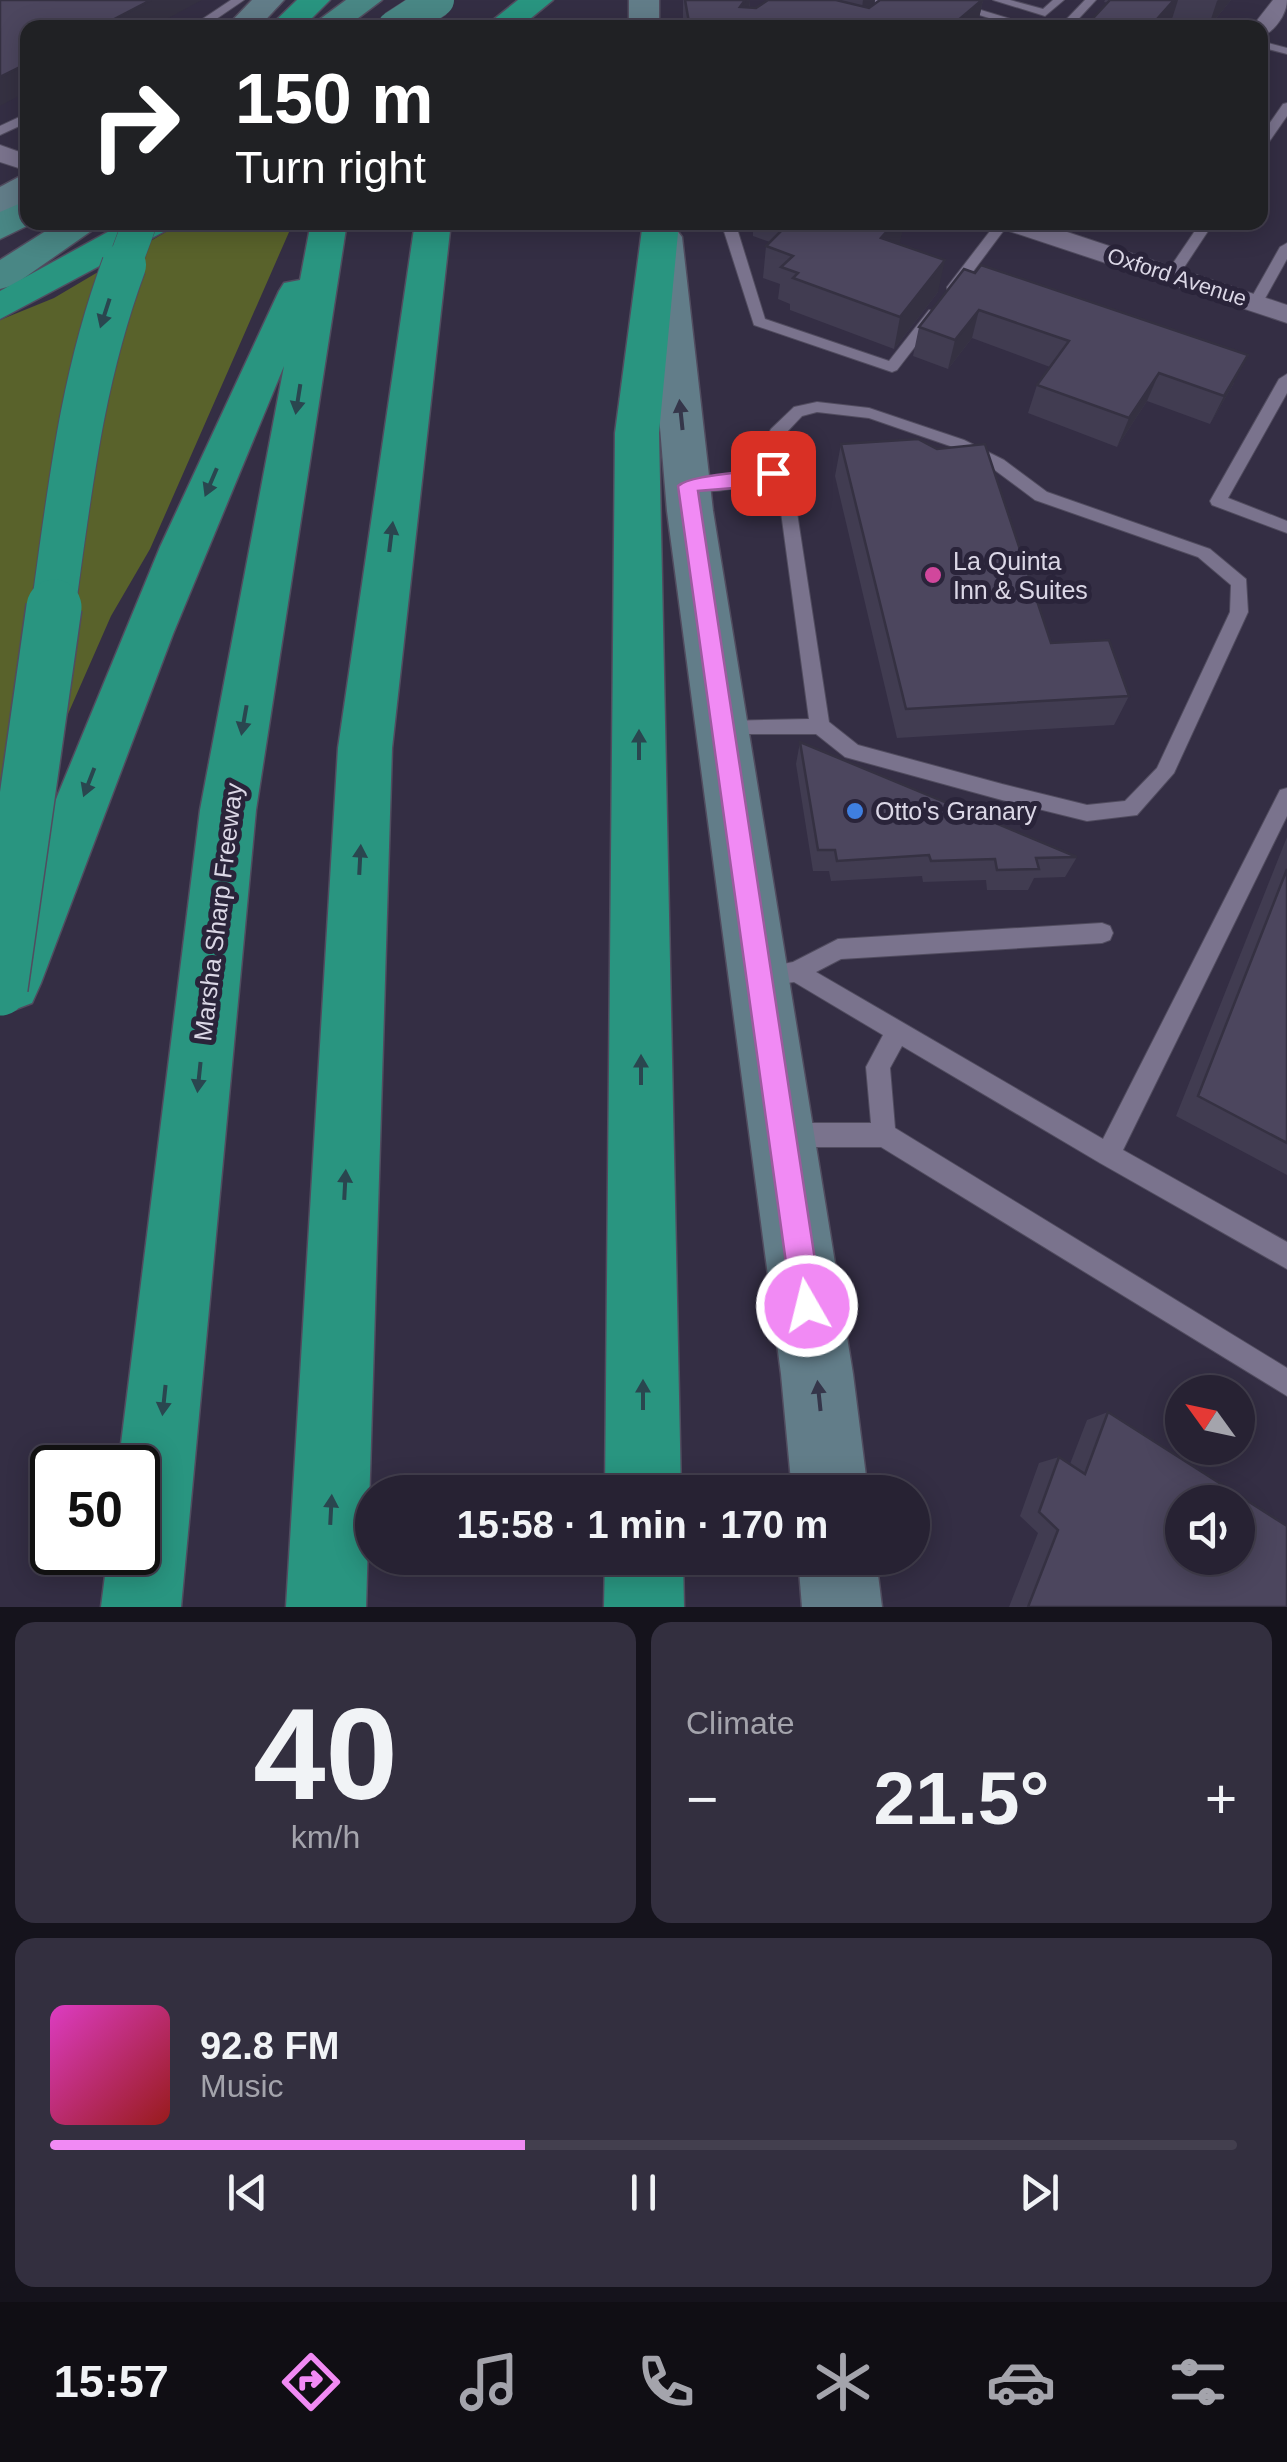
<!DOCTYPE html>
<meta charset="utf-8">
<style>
body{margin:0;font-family:Arial,sans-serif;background:#332f3f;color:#f1f3f6;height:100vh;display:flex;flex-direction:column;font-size:38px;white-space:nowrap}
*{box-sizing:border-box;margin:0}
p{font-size:32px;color:#a4a4ac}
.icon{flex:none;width:55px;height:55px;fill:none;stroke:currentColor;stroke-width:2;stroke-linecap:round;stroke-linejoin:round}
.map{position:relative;height:1607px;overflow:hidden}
.panel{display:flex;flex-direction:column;gap:15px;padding:15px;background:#15131c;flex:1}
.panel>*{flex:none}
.guide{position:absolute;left:20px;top:20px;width:1248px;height:210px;border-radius:20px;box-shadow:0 5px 25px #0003,0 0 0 2px #433f4e;background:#202124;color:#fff;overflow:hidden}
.needle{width:65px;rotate:303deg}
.buttons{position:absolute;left:1165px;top:1375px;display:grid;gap:20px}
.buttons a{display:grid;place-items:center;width:90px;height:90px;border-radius:50%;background:#272233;box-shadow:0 5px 25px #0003,0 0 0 2px #433f4e;font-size:50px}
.speed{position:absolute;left:30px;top:1445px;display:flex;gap:20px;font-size:50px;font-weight:700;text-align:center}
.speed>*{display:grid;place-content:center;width:130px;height:130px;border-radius:50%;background:#272233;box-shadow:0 5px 25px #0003,0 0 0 2px #433f4e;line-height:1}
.speed .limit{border:5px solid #111;border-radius:15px;background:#fff;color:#111}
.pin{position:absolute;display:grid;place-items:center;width:85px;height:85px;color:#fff;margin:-42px;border-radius:20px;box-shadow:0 5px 15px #0006}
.me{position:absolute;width:110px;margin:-55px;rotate:352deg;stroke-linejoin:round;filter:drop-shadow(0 0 8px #0008)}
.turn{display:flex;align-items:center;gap:35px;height:210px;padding:0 50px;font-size:45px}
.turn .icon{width:130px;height:130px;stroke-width:2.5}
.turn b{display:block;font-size:70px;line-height:85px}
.big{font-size:75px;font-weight:700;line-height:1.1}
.panel .card{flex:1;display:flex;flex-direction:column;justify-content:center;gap:15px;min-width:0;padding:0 35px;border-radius:20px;background:#332f3f}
.panel .dial{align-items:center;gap:0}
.dial b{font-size:130px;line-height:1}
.song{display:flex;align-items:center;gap:30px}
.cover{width:120px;height:120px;border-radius:15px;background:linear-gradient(135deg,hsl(310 70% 55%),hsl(0 70% 35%))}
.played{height:10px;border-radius:5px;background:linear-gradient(90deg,#f18af4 40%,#433f4e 40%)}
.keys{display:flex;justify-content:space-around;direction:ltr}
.heat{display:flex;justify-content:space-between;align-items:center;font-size:55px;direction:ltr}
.panel .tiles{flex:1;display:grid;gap:15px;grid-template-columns:1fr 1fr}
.card:last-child{grid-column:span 2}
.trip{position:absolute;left:355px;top:1475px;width:575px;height:100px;border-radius:50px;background:#272233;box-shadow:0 5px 25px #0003,0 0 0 2px #433f4e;font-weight:700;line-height:100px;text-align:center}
.tab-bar{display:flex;height:160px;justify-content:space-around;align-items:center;background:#100e14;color:#a4a4ac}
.tab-bar .icon{width:70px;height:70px}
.tab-bar .selected{color:#f18af4}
.tab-bar b{font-size:45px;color:#f1f3f6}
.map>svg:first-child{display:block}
.green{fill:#59622b}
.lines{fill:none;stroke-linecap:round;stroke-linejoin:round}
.lane-casing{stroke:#514c5f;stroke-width:2}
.street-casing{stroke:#514c5f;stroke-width:2}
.secondary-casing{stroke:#514c5f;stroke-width:3}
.primary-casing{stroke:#514c5f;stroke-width:3}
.highway-casing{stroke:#514c5f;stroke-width:3}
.lane{fill:#7a738d;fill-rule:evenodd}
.street{fill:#7a738d;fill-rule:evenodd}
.secondary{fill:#627d89;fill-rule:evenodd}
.primary{fill:#498785;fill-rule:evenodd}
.highway{fill:#299580;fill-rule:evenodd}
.primary-bridge-casing{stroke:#514c5f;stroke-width:35;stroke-linecap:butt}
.highway-bridge-far2-casing{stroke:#514c5f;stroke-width:35;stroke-linecap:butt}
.highway-bridge-far1-casing{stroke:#514c5f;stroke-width:46;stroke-linecap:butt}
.highway-bridge-casing{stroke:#514c5f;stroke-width:58;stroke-linecap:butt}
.primary-bridge{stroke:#498785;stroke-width:34}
.highway-bridge-far2{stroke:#299580;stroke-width:34}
.highway-bridge-far1{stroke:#299580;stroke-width:44}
.highway-bridge{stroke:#299580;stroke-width:55}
.wall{fill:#413c51}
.shaded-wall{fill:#353142}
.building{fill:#4c465e;stroke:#353142;stroke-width:2.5;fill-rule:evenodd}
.oneway{fill:#2a464f}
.oneway2{fill:#35364a}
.route{fill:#f18af4;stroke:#9d5a9f;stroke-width:2.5}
.hotel-dot{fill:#d1479c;stroke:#2a243a;stroke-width:4}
.shop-dot{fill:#3f7fe0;stroke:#2a243a;stroke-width:4}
.labels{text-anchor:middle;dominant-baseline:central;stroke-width:10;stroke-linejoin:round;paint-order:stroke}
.far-street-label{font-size:22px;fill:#dbd7e6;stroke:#2a243a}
.poi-label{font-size:25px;fill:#dbd7e6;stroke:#2a243a;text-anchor:start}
.street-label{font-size:25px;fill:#dbd7e6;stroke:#2a243a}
</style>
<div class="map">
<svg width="1287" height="1607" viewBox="0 0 1287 1607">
<rect width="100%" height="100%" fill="#342e44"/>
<polygon class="green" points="181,223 293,223 150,549 111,616 0,869 0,320 54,298"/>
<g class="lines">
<g class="lane-casing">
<g id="lane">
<polygon points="231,0 244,0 203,28 189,28"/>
<polygon points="870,0 887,0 894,4 866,28 853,28 881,5"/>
<polygon points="931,0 948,0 1040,28 1021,28"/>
<polygon points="993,0 1010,0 1043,9 1053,0 1064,0 1045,16"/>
<polygon points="1085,0 1096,0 1070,28 1058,28"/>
<polygon points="1260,41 1287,48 1287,54 1260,47"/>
<polygon points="1287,103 1287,116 1264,149 1260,150 1260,137 1283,104"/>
<polygon points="28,113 28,122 0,135 0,126"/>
<polygon points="721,222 735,222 765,319 889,361 929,310 941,313 897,370 892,372 754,325"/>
<polygon points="997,222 1010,222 957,293 947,293 947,287"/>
<polygon points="1201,222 1214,222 1177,278 1167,278 1165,275"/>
<polygon points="1287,243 1287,259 1263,302 1251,305 1249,302 1280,247"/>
<polygon points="1287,374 1287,393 1228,498 1287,521 1287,533 1212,505 1210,501 1279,379"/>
<path d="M817,402L869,408L964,440L1004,460L1047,492L1210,549L1246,579L1248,612L1174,773L1137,815L1087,821L1002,800L845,757L816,734H717L714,729L724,721L809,719L776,475C757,486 696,499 680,486L688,480C717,478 751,481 774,460L769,433L771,429L794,407ZM817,412L869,418L953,447L992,468L1035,500L1198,557L1231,585L1230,612L1157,768L1125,801L1087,805L1002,784L858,745L829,722L785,434L802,416Z"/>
<polygon points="1287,788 1287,816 1123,1150 1287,1242 1287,1269 1100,1163 902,1046 890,1068 895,1128 1287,1368 1287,1396 881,1147 789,1147 781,1143 777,1135 781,1127 789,1123 871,1123 866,1067 883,1035 794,982 761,987 753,984 750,977 753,970 793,962 838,939 1102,923 1110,926 1113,933 1110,940 1102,943 841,959 816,972 1103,1139 1280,790"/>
</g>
</g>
<g class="street-casing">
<g id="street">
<path d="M1273,0H1287C1287,14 1274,33 1260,37V28H1251Z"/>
<polygon points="0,145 28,155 28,171 0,162"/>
<polygon points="996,222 1037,222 1287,305 1287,323 1000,228"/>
</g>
</g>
<g class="secondary-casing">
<g id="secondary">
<polygon points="252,0 284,0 258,28 225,28"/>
<rect x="629" y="0" width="30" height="28"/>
<polygon points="28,172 28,201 0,216 0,187"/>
<polygon points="663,226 676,229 682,237 713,511 853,1374 868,1492 792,1492 781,1374 667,511 644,237 650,229"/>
<polygon points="798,1558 876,1558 882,1607 802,1607"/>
</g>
</g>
<g class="primary-casing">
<g id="primary">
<polygon points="346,0 382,0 345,28 308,28"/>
<polygon points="28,200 28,222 35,222 0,239 0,212"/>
<polygon points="60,222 104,222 14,285 0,289 0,260"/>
</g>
</g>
<g class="highway-casing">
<g id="highway">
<polygon points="297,0 330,0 302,28 268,28"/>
<polygon points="518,0 553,0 519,28 483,28"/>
<polygon points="126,222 172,222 167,230 0,319 0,291"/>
<polygon points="311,222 347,222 256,810 181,1607 101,1607 108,1552 138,1552 138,1468 118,1468 200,810 284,366 173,634 41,983 32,1003 11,1011 0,1007 0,935 160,547 279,291 284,283 300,280"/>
<polygon points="415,222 451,222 392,748 366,1607 286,1607 338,748"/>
<polygon points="643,222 679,222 659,433 681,1492 605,1492 615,433"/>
<polygon points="605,1558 683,1558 684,1607 604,1607"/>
</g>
</g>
<use href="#lane" class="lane"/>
<use href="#street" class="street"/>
<use href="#secondary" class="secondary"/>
<use href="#primary" class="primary"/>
<use href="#highway" class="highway"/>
<g class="primary-bridge-casing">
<polyline id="primary-bridge" points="394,28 437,0"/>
</g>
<g class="highway-bridge-far2-casing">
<polyline id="highway-bridge-far2" points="123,268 140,222"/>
</g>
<g class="highway-bridge-far1-casing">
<path id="highway-bridge-far1" d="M53,610C70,489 81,381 124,265"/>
</g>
<g class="highway-bridge-casing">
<polyline id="highway-bridge" points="0,988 54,607"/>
</g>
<use href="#primary-bridge" class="primary-bridge"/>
<use href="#highway-bridge-far2" class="highway-bridge-far2"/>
<use href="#highway-bridge-far1" class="highway-bridge-far1"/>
<use href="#highway-bridge" class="highway-bridge"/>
</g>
<g class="wall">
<polygon points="683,0 750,0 750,8 756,8 768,0 875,0 874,5 983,0 978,23 973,28 685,28 683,18"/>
<polygon points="1105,0 1231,0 1208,28 1104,2"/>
<polygon points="751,222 904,222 899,244 938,292 894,349 790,310 790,304 778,299 780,284 763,278 766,246 770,242 753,236 753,227 751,226"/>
<polygon points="964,269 1234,383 1210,424 1147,401 1117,447 1028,413 1037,385 1050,367 972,338 948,369 913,356 919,327"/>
<polygon points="841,444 937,449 1051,643 1129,696 1114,725 897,738 835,476"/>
<polygon points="800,742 1077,857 1065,877 1034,878 1028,890 987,890 986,880 923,882 922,876 831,881 829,871 813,871 796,764"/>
<polygon points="1287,837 1287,1175 1176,1116"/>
<polygon points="1108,1412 1287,1607 1009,1607 1038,1533 1020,1516 1039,1463 1059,1457 1070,1464 1087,1420"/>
</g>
<g class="shaded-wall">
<polygon points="151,0 202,0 150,28 97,28"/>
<polygon points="745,0 750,0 749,17 740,7"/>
<polygon points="863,0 875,0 874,6 861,16"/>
<polygon points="983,0 978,23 973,28 949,28"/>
<polygon points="1174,0 1178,0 1172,19 1164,28 1149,28"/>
<polygon points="1218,0 1231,0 1208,28 1217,1"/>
<polygon points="28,63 28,91 0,106 0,77"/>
<polygon points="893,222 904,222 900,243 875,270 881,238"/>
<polygon points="945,260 938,292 894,349 900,317"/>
<polygon points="979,310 972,338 948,369 955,340"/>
<polygon points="1248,355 1234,383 1210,424 1224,396"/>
<polygon points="1159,373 1147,401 1117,447 1129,418"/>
</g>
<g class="building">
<polygon points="0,0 151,0 97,28 28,28 28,63 0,77"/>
<polygon points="685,0 745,0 740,7 756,8 768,0 836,0 869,8 880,0 982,0 949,28 690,28"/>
<polygon points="1110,0 1174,0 1149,28 1084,28"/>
<polygon points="790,222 895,222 881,238 945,260 900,317 793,278 798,273 781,267 793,256 766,246"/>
<polygon points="981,265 1248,355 1224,396 1159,373 1129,418 1037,385 1069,341 979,310 955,340 919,327 964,269 975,273"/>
<polygon points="918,439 937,449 985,444 1051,643 1109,640 1129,696 906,709 841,444"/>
<polygon points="800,742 1077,857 1036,858 1039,869 997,870 995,859 931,861 929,855 837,861 835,850 818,850"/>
<polygon points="1287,869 1287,1143 1198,1096"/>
<path d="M1108,1412L1287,1526V1607H1028L1058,1530L1039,1512L1059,1457L1085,1474ZM1182,1502H1238V1558H1182Z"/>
</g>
<defs><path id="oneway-solid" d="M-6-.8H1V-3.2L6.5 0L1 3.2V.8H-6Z" transform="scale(2.5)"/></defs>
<g class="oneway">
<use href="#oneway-solid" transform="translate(105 313) rotate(108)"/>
<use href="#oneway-solid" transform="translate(298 399) rotate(99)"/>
<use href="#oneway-solid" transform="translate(211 482) rotate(113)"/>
<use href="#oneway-solid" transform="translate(391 537) rotate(-83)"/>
<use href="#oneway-solid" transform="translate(244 720) rotate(100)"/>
<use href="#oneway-solid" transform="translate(639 745) rotate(-90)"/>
<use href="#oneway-solid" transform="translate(89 782) rotate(111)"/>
<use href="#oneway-solid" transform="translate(360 860) rotate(-87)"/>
<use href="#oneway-solid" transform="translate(641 1070) rotate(-90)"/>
<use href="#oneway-solid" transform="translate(199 1077) rotate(96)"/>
<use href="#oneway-solid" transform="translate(345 1185) rotate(-87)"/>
<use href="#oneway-solid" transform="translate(643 1395) rotate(-90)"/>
<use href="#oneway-solid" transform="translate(164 1400) rotate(96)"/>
<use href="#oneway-solid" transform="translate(331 1510) rotate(-87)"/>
</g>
<g class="oneway2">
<use href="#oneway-solid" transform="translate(681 415) rotate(-96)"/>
<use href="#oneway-solid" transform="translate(819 1396) rotate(-96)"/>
</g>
<path class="route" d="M773,467L782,473L780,477L746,487L698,491L822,1306L817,1316L807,1320L797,1316L792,1306L678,486C691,474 751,473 773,467Z"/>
<circle class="hotel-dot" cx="933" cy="575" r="10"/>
<circle class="shop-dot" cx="855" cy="811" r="10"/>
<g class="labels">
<g class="far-street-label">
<text transform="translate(1177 277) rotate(18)">Oxford Avenue</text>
</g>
<g class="poi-label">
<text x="953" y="561">La Quinta<tspan x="953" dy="29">Inn &amp; Suites</tspan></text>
<text x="875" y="811">Otto's Granary</text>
</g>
<g class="street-label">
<text transform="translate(218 912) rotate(-83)">Marsha Sharp Freeway</text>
</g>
</g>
</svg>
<div class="buttons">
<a><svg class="needle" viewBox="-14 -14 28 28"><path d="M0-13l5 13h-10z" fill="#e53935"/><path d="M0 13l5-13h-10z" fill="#a4a4ac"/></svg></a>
<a><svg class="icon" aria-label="sound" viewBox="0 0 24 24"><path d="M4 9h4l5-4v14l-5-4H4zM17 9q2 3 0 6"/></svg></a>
</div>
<div class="speed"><div class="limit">50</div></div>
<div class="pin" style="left:773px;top:473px;background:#d93025"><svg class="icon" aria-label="arrive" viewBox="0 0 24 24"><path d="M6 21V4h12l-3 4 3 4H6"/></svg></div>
<svg class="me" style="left:807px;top:1306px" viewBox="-20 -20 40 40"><circle r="17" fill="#f18af4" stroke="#fff" stroke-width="3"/><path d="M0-11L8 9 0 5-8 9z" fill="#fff"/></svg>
<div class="trip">15:58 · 1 min · 170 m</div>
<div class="guide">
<div class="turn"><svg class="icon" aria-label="right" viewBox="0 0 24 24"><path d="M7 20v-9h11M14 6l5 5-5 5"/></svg><div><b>150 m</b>Turn right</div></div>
</div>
</div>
<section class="panel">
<div class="tiles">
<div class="card dial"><b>40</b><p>km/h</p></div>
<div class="card"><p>Climate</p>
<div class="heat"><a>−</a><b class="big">21.5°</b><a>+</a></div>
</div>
<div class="card">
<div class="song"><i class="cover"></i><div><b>92.8 FM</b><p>Music</p></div></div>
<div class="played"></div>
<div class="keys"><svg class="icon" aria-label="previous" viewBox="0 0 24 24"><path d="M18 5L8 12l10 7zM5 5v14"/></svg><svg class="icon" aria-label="pause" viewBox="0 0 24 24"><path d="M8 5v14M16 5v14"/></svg><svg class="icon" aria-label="next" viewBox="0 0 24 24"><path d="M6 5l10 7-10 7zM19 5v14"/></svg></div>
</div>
</div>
</section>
<nav class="tab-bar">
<b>15:57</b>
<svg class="icon selected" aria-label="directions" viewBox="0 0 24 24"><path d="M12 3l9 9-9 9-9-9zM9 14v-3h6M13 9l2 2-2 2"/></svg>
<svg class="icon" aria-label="music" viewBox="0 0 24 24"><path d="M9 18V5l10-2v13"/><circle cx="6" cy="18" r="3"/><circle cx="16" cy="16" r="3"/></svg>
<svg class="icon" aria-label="phone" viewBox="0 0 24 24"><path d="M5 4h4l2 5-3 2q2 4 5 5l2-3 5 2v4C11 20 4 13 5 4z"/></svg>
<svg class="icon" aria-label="climate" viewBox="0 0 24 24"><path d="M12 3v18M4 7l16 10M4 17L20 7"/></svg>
<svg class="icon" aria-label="car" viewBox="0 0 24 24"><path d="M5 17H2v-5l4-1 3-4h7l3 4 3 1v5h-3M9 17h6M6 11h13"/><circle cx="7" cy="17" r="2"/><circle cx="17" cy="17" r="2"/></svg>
<svg class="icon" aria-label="filters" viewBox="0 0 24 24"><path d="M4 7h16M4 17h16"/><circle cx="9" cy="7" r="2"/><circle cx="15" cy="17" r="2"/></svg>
</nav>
